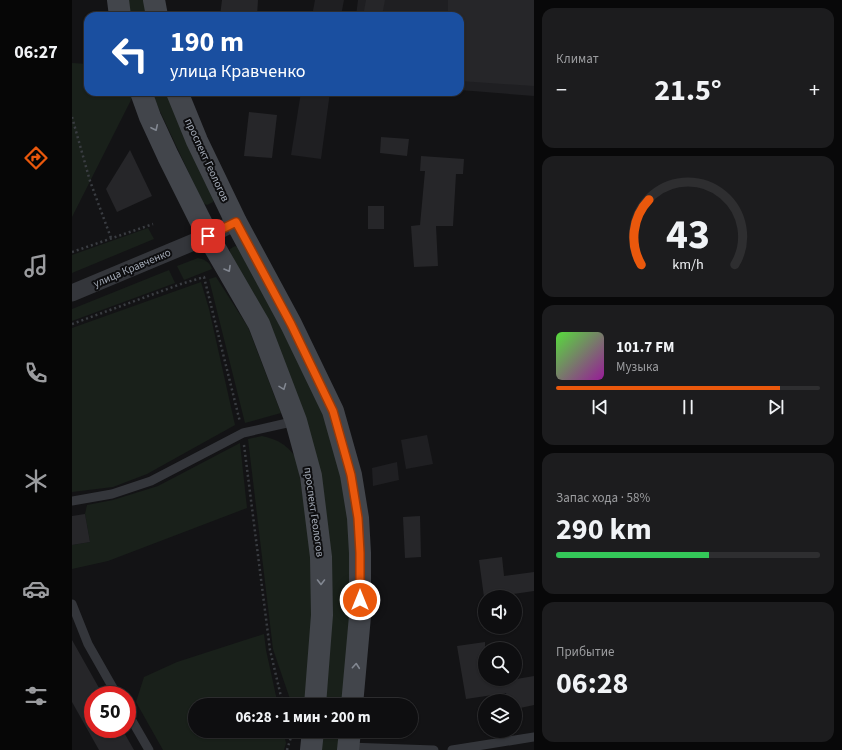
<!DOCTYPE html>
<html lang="ru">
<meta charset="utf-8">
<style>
body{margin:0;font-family:"Source Sans 3",sans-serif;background:#1c1c1e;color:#f1f3f6;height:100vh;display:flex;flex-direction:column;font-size:15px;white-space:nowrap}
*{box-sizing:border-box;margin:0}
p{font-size:13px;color:#9b9c9f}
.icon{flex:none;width:22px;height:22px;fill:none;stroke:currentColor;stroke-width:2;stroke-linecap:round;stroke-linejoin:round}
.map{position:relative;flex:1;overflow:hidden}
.sheet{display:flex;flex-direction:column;gap:8px;padding:8px;background:#080809;width:308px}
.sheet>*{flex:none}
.top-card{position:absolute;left:12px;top:12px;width:380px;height:84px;border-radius:12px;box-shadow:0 1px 3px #0004,0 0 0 1px #2e2e30;background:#1a4fa0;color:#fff;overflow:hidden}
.buttons{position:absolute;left:406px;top:590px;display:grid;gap:8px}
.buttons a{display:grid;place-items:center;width:44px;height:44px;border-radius:50%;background:#0e0e10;box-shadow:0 1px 3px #0004,0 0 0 1px #2e2e30;font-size:20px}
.speed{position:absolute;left:12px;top:686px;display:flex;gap:8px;font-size:20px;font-weight:700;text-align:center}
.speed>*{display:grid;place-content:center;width:52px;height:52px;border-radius:50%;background:#0e0e10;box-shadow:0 1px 3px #0004,0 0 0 1px #2e2e30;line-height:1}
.speed .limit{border:6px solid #d22;background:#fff;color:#111}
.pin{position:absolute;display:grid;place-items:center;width:34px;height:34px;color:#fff;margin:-17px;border-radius:8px;box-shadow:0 2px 6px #0006}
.me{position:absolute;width:44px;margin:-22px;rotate:0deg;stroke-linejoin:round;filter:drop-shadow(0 0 3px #0008)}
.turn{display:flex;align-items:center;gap:14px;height:84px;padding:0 20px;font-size:18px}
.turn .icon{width:52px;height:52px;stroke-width:2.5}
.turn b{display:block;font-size:28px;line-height:34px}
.big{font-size:30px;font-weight:700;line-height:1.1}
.sheet .widget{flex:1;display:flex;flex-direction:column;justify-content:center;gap:6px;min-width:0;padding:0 14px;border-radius:12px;background:#1c1c1e}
.sheet .dial{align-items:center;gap:0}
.dial svg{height:104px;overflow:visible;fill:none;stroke:#2e2e30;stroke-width:7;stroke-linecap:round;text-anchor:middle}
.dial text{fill:#f1f3f6;stroke:none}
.song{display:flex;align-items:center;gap:12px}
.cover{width:48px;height:48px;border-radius:6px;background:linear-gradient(135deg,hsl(110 70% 55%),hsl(300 70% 35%))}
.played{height:4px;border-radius:2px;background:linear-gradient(90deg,#ea580c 85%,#2e2e30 85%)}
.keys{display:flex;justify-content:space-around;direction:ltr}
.heat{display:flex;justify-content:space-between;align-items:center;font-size:22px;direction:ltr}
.charge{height:6px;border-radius:3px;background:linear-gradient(90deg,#34c759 58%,#2e2e30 0)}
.trip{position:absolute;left:116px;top:698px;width:230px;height:40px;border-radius:20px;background:#0e0e10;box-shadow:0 1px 3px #0004,0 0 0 1px #2e2e30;font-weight:700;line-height:40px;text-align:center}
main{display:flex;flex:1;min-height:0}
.dock{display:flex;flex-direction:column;width:72px;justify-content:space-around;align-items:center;background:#060606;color:#9b9c9f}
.dock .icon{width:28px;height:28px}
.dock .on{color:#ea580c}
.dock b{font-size:18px;color:#f1f3f6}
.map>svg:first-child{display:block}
.built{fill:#1f1f22}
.green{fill:#19201a}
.building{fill:#262629}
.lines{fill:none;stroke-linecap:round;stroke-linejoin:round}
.path{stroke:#3a3d42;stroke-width:2.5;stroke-dasharray:2 3;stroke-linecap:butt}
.service{stroke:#34363b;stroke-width:9}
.minor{stroke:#34363b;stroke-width:17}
.secondary{stroke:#42454b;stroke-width:22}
.oneway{stroke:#828791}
.route-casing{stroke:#983908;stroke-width:10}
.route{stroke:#ea580c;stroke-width:7}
.labels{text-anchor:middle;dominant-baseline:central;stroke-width:4;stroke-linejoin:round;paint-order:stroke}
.street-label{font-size:11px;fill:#a4abb7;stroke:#0e0e10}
</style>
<main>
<nav class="dock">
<b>06:27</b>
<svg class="icon on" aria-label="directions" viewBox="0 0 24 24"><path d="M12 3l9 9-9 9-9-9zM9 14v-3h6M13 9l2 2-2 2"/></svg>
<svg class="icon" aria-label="music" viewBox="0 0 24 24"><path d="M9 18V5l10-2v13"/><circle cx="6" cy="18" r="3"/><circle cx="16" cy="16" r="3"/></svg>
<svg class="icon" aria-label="phone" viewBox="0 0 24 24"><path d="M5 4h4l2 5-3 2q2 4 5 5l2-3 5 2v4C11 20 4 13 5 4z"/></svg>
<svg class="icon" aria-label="climate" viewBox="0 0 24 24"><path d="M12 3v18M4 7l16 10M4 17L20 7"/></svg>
<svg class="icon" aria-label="car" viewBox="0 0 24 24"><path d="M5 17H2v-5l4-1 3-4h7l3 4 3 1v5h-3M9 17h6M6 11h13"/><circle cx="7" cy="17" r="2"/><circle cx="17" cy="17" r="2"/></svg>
<svg class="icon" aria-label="filters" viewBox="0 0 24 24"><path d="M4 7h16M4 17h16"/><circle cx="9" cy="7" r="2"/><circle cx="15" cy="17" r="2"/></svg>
</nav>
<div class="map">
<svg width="462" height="750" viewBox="0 0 462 750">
<rect width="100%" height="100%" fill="#131315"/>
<g class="built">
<polygon points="243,0 272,0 269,16 240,16"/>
<polygon points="286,0 462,0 462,96 388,90 388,16 284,16"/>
<polygon points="229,92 258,92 249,159 219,155"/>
<polygon points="355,435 361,464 334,469 329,440"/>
<polygon points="325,462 327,480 301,486 300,468"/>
</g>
<g class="green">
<polygon points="56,0 73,0 75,16 58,16"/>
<polygon points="0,63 16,64 16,92 58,92 60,98 0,217"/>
<polygon points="79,92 95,92 141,195 141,202 135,205 131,203"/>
<polygon points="76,228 82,239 0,273 0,255"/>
<polygon points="163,246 168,248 254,413 271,477 281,554 272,705 251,705 259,562 158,254 158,249"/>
<path d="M126,258C134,260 137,262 140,269L112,280L105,266Z"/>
<polygon points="97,270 103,283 0,321 0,309"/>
<polygon points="144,277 176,327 209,413 173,423 137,279"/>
<polygon points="129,282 137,309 163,425 75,474 41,487 0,492 0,328"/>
<path d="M190,436C207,440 215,445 225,459L240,557V614L235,698L219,702L201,649L176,439Z"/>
<polygon points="168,443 175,508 36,561 0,569 0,545 18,542 13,514 15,505 41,500 86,486"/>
<polygon points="192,634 194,650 206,705 123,705 123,731 211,731 214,743 212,750 91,750 64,702 72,677 105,662"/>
<polygon points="247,736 268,738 266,750 246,750"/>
</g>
<g class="building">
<polygon points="150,0 186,0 185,16 148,16"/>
<polygon points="294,0 313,0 310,16 291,16"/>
<polygon points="376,0 462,0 462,86 388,81 388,16 376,16"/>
<polygon points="177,112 205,115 200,158 172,156"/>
<polygon points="309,137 337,139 335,156 308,153"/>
<polygon points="58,150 80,196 45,212 34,189"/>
<polygon points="349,156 392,159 391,174 384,174 381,226 364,226 366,266 342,267 339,226 348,225 353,171 348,171"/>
<rect x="296" y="206" width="16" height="23"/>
<polygon points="13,514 18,542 0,545 0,516"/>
<polygon points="348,516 349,557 333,558 331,517"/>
<polygon points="430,557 432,576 462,572 462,591 434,595 435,597 412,597 407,560"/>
<polygon points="0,640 31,695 21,695 21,729 50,729 62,750 27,750 0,702"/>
<polygon points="413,642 413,679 432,679 433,681 462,676 462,705 443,709 443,701 436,701 434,693 394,699 385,646"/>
</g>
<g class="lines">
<g class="path">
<polyline points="0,117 18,181 39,238"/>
<polyline points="0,252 81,224"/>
<polyline points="0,324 109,284 132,277 168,422"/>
<polyline points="172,445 198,650 211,705"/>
<polyline points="215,750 219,737 218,731"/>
</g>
<g class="service">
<polyline points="0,501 40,494 79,481 171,433 224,421"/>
<polyline points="0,604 16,644 45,695"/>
<polyline points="55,712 77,750"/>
<polyline points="276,747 362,750"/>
<polyline points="380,750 462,737"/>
</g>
<polyline class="minor" points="0,293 136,236 164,222"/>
<g class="secondary">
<polyline points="46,0 48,16"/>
<polyline points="82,0 85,16"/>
<polyline points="69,92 78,117 96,156 136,236 187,324 224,421 239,476 249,557 250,615 243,705"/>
<polyline points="105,92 125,141 164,222 219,324 261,411 279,475 286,518 288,553 288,616 280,705"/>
<polyline points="239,750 241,731"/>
<polyline points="276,750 278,731"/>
</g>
</g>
<defs><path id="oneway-chevron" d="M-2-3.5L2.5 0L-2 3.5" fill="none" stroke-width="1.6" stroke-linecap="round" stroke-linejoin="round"/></defs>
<g class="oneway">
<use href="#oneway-chevron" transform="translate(83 128) rotate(65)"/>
<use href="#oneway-chevron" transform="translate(156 269) rotate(60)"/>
<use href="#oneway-chevron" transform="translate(211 387) rotate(69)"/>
<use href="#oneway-chevron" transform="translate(249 582) rotate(90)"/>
<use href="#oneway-chevron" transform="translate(284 666) rotate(-85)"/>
</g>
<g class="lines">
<g class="route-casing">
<polyline id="route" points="136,236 164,222 219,324 261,411 279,475 286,518 288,553 288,600"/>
</g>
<use href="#route" class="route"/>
</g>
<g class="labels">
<g class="street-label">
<text transform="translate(135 160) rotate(65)">проспект Геологов</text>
<text transform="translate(60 268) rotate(-23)">улица Кравченко</text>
<text transform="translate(242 512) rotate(82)">проспект Геологов</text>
</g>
</g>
</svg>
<div class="buttons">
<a><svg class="icon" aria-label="sound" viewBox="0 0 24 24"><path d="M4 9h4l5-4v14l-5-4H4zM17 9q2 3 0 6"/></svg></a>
<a><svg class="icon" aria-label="search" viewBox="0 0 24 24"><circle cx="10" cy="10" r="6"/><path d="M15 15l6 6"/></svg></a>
<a><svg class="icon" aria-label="layers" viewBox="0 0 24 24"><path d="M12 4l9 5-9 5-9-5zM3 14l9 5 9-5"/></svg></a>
</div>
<div class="speed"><div class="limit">50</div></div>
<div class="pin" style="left:136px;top:236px;background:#d93025"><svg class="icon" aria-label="arrive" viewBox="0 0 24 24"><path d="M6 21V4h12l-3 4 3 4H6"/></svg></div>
<svg class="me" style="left:288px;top:600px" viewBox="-20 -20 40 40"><circle r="17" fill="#ea580c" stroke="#fff" stroke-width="3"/><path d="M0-11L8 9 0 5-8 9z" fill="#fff"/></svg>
<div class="trip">06:28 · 1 мин · 200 m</div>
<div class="top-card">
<div class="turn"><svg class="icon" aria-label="left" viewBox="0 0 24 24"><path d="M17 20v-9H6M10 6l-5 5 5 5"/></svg><div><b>190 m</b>улица Кравченко</div></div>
</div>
</div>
<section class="sheet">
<div class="widget"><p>Климат</p>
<div class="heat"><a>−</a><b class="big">21.5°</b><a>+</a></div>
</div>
<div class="widget dial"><svg viewBox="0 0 100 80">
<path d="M14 69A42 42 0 1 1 86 69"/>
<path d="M14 69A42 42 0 0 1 20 19" stroke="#ea580c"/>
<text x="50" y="56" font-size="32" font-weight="700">43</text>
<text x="50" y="72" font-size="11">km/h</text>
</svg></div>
<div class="widget">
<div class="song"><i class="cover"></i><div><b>101.7 FM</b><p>Музыка</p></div></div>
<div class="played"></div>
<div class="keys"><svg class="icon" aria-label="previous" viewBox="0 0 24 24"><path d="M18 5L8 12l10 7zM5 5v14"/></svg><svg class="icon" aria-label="pause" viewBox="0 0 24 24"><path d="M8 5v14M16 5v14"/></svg><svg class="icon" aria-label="next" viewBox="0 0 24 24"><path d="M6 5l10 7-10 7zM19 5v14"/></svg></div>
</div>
<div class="widget"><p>Запас хода · 58%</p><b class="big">290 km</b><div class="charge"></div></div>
<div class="widget"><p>Прибытие</p><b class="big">06:28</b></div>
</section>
</main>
